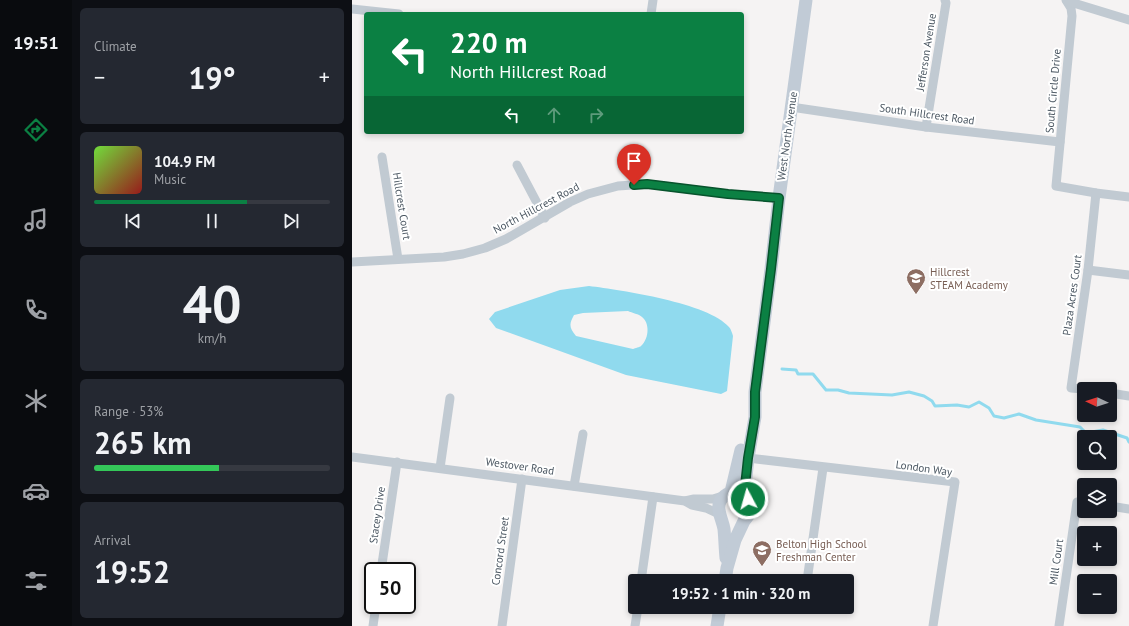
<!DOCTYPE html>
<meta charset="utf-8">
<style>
body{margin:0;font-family:"PT Sans",sans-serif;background:#242831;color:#f1f3f6;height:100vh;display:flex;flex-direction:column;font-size:15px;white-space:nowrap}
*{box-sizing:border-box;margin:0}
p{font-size:13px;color:#9ea1a6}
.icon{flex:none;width:22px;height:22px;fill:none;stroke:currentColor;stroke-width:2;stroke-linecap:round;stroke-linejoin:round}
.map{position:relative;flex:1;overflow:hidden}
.details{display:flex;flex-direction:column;gap:8px;padding:8px;background:#0d0f14;width:280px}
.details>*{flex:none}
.guide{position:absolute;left:12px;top:12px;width:380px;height:122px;border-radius:4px;box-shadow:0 2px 6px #0003;background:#0b8043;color:#fff;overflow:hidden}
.needle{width:26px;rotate:274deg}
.tools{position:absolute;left:725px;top:382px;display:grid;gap:8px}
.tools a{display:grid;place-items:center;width:40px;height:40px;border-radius:4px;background:#171b24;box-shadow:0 2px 6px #0003;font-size:20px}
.speed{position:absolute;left:12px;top:562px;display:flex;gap:8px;font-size:20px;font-weight:700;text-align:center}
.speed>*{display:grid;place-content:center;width:52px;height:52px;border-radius:50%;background:#171b24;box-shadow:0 2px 6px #0003;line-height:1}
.speed .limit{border:2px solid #111;border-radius:6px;background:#fff;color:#111}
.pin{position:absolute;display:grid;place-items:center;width:34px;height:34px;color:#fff;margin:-41px -17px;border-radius:50% 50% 50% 0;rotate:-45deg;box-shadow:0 0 4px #0007}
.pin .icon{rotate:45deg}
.me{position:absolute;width:44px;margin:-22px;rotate:354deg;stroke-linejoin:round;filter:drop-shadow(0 0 3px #0008)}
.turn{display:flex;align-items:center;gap:14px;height:84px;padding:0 20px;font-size:18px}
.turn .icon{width:52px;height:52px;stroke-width:2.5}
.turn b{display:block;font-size:28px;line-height:34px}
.lanes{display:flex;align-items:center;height:38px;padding:0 20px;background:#0003;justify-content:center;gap:20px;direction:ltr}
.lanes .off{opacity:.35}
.big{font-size:30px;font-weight:700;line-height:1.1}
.details .card{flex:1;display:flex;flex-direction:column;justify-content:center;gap:6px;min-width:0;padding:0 14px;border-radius:6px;background:#242831}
.details .dial{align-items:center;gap:0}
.dial b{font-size:52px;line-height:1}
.song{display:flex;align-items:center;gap:12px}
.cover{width:48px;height:48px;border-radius:6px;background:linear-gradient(135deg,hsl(100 70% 55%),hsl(0 70% 35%))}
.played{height:4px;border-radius:2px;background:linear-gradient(90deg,#0b8043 65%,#363941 65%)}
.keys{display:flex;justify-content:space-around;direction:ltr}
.heat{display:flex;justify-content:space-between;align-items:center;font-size:22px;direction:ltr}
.charge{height:6px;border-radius:3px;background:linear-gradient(90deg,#34c759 53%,#363941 0)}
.trip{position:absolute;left:276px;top:574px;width:226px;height:40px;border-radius:4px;background:#171b24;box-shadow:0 2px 6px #0003;font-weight:700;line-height:40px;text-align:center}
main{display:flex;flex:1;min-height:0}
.menu{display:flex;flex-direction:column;width:72px;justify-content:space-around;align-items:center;background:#090b0e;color:#9ea1a6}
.menu .icon{width:28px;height:28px}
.menu .selected{color:#0b8043}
.menu b{font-size:18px;color:#f1f3f6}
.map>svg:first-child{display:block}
.water{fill:#90daee;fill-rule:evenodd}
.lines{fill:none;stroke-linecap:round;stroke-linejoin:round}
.stream{stroke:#90daee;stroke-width:3}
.street{stroke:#c1cad2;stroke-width:9}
.secondary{stroke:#c1cbd6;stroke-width:13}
.route-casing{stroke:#07532c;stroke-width:10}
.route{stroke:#0b8043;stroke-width:7}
.labels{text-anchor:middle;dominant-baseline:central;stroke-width:4;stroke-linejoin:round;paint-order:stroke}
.street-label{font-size:11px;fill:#4a5661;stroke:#fff}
.education-label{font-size:11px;fill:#785e54;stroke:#fff;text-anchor:start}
</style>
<main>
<nav class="menu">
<b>19:51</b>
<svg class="icon selected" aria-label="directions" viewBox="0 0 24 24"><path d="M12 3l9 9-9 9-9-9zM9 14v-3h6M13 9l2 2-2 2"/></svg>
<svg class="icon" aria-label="music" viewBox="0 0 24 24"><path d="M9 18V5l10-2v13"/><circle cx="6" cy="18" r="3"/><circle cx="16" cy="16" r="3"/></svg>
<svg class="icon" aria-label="phone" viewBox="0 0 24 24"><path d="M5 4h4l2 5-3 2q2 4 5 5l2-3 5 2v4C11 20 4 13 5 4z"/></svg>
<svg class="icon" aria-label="climate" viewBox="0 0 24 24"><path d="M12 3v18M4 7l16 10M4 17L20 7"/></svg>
<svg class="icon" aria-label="car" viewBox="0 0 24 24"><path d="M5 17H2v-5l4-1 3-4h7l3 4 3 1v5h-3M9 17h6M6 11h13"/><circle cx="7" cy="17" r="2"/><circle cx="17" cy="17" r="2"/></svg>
<svg class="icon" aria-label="filters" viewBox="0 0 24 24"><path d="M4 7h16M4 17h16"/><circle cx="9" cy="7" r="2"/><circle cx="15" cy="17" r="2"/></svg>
</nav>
<section class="details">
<div class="card"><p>Climate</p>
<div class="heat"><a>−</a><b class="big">19°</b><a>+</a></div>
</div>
<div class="card">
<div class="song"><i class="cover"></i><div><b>104.9 FM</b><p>Music</p></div></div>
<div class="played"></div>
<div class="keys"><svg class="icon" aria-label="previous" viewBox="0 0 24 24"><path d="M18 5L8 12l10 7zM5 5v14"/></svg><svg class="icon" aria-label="pause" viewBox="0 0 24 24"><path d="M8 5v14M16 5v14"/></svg><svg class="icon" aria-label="next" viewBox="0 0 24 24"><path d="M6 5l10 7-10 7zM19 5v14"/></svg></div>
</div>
<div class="card dial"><b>40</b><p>km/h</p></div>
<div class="card"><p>Range · 53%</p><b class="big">265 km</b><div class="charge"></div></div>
<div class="card"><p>Arrival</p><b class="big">19:52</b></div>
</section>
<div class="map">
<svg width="777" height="626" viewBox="0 0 777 626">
<rect width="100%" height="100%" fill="#f5f3f3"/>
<path class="water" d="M237,286C269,290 357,303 377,327C379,329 380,333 381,336L375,391L369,394L274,375L144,328L137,319L143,312L208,290ZM276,311C280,313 287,314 290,317C298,323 297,339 289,346C288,347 283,348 281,349L224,336C217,328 217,324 222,315L231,313Z"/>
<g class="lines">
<polyline class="stream" points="430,369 444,370 446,374 461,374 474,390 486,390 497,393 540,395 557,392 572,396 580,401 583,406 605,405 617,407 627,402 637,408 642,416 652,418 667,414 684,420 728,427 734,433 751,430 775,438 777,442"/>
<g class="street">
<polyline points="714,0 719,8 720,16 704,186 744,193 777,197"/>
<polyline points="715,1 777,20"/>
<polyline points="0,9 47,14"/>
<polyline points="299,14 301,0"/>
<polyline points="439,107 574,127 708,142"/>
<polyline points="574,127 594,3 593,0"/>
<polyline points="30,157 46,259"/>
<polyline points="165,165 193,218"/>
<polyline points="0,262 92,257 111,254 133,248 154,239 218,202 236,194 266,186 295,184 376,194 427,198"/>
<polyline points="736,270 777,275"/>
<polyline points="732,389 719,388 736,270 744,193"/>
<polyline points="758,393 777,396"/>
<polyline points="0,457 333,501 340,505 354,508 369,515"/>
<polyline points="396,458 603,482 581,626"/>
<polyline points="88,468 98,398"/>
<polyline points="222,486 231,434"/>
<polyline points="333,501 342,499 361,499 374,495"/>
<polyline points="758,506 777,509"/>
<polyline points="29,571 45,462"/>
<polyline points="289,581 301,497"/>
<polyline points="455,581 471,468"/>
<polyline points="21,626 24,605"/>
<polyline points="150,626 170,479"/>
<polyline points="283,626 286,607"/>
<polyline points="707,626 725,502 732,503"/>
</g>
<g class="secondary">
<polyline points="379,492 389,450"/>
<path d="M374,558C373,548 373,539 372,529C371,523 368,517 367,510C365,498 377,490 388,493"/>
<polyline points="373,581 375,568 383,540 392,521 398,513 399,508 393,486 396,458 403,417 403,392 419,269 427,198 454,0"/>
<polyline points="365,626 368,607"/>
</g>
</g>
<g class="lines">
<g class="route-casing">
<polyline id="route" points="282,185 295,184 376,194 427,198 419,269 403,392 403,417 396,458 393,486 396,499"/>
</g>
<use href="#route" class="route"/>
</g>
<defs>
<g id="school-pin" transform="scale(1)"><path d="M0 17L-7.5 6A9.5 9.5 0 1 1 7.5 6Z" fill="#8d6e63" stroke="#fff"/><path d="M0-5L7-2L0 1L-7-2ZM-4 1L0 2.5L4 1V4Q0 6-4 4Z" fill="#fff"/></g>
</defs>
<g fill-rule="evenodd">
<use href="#school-pin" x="564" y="278"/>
<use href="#school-pin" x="410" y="550"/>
</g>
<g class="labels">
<g class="street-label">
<text transform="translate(574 52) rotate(-81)">Jefferson Avenue</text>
<text transform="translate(701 91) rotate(-85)">South Circle Drive</text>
<text transform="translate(575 114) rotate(8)">South Hillcrest Road</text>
<text transform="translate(435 136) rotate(-82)">West North Avenue</text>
<text transform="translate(50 206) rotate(81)">Hillcrest Court</text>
<text transform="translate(184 208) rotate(-28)">North Hillcrest Road</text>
<text transform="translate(720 295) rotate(-82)">Plaza Acres Court</text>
<text transform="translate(168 466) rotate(8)">Westover Road</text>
<text transform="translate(572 468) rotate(8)">London Way</text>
<text transform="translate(25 515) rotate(-82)">Stacey Drive</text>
<text transform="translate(148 551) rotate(-82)">Concord Street</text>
<text transform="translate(704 562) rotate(-82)">Mill Court</text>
</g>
<g class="education-label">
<text x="578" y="272">Hillcrest<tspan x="578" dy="13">STEAM Academy</tspan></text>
<text x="424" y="544">Belton High School<tspan x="424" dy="13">Freshman Center</tspan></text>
</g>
</g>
</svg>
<div class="tools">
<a><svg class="needle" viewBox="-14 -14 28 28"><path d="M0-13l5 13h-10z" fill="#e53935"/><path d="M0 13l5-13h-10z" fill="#9ea1a6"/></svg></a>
<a><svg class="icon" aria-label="search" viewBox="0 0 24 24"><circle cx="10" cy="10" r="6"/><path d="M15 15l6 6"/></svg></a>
<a><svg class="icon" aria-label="layers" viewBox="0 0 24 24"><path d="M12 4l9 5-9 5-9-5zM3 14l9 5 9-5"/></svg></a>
<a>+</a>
<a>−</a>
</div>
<div class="speed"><div class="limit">50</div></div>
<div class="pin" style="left:282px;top:185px;background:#d93025"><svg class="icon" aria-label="arrive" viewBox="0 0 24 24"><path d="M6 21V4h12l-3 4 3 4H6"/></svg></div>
<svg class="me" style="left:396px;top:499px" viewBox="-20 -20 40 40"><circle r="17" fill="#0b8043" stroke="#fff" stroke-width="3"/><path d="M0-11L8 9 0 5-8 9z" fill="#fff"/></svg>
<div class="trip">19:52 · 1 min · 320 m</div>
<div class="guide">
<div class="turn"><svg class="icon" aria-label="left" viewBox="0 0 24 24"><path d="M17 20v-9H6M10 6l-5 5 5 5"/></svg><div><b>220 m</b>North Hillcrest Road</div></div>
<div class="lanes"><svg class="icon" aria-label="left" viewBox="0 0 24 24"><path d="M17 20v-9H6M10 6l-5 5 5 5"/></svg><svg class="icon off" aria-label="ahead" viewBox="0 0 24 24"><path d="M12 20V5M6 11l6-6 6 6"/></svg><svg class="icon off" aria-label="right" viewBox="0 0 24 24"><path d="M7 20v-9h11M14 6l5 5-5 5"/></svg></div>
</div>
</div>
</main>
